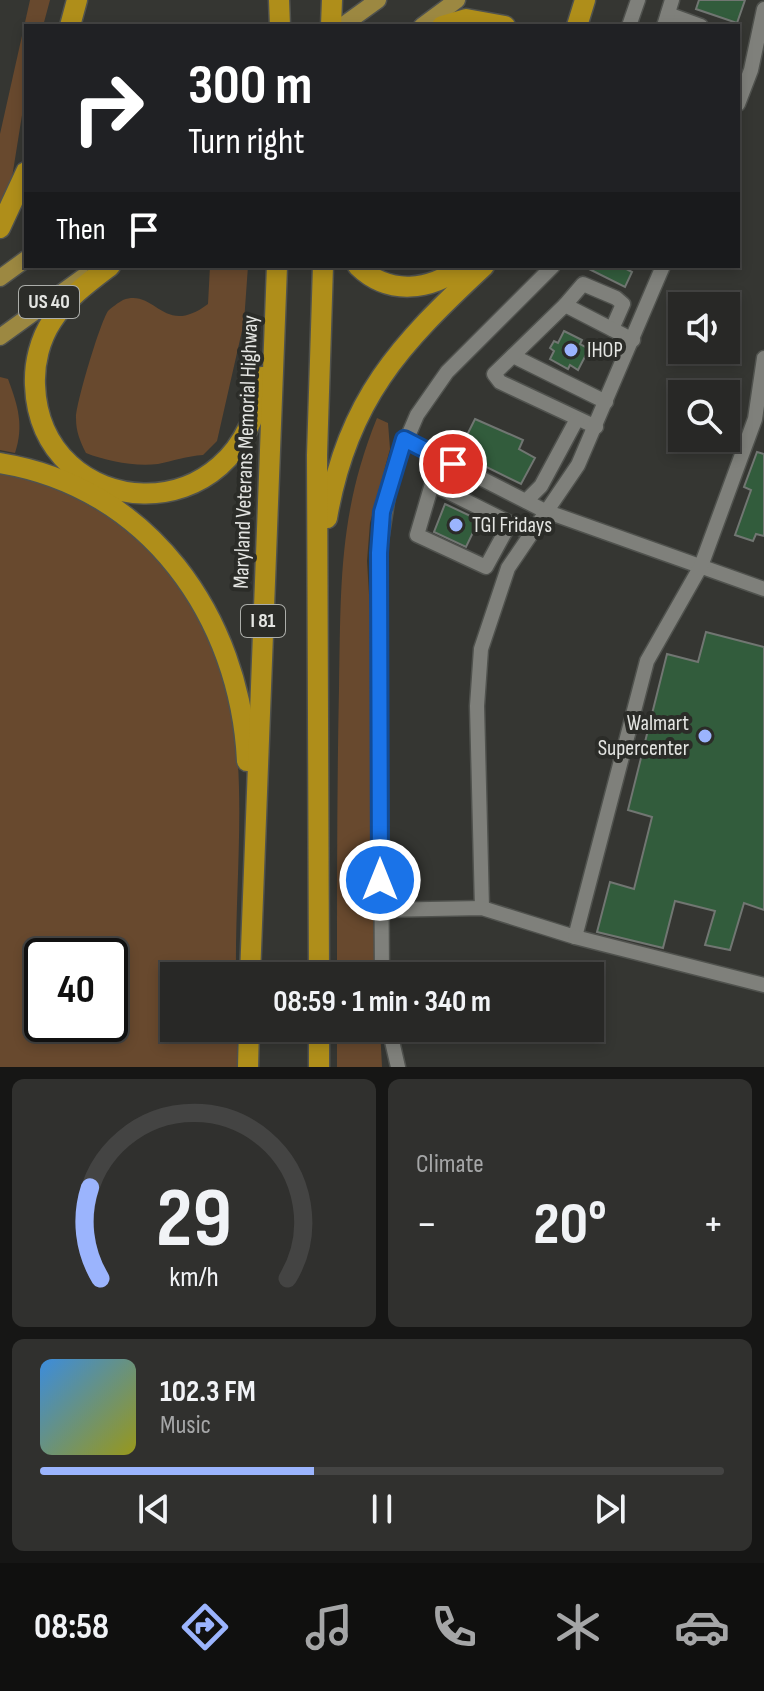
<!DOCTYPE html>
<meta charset="utf-8">
<style>
body{margin:0;font-family:"Sofia Sans Condensed",sans-serif;background:#30302e;color:#f1f3f6;height:100vh;display:flex;flex-direction:column;font-size:30px;white-space:nowrap}
*{box-sizing:border-box;margin:0}
p{font-size:26px;color:#a5a6a7}
.icon{flex:none;width:44px;height:44px;fill:none;stroke:currentColor;stroke-width:2;stroke-linecap:round;stroke-linejoin:round}
.map{position:relative;height:1067px;overflow:hidden}
.sheet{display:flex;flex-direction:column;gap:12px;padding:12px;background:#161615;flex:1}
.sheet>*{flex:none}
.top-card{position:absolute;left:24px;top:24px;width:716px;height:244px;border-radius:0px;box-shadow:0 4px 12px #0003,0 0 0 2px #444443;background:#202124;color:#fff;overflow:hidden}
.tools{position:absolute;left:668px;top:292px;display:grid;gap:16px}
.tools a{display:grid;place-items:center;width:72px;height:72px;border-radius:0px;background:#282826;box-shadow:0 4px 12px #0003,0 0 0 2px #444443;font-size:40px}
.speed{position:absolute;left:24px;top:938px;display:flex;gap:16px;font-size:40px;font-weight:700;text-align:center}
.speed>*{display:grid;place-content:center;width:104px;height:104px;border-radius:50%;background:#282826;box-shadow:0 4px 12px #0003,0 0 0 2px #444443;line-height:1}
.speed .limit{border:4px solid #111;border-radius:12px;background:#fff;color:#111}
.pin{position:absolute;display:grid;place-items:center;width:68px;height:68px;color:#fff;margin:-34px;border:4px solid #fff;border-radius:50%;box-shadow:0 2px 8px #0007}
.me{position:absolute;width:88px;margin:-44px;rotate:0deg;stroke-linejoin:round;filter:drop-shadow(0 0 6px #0008)}
.turn{display:flex;align-items:center;gap:28px;height:168px;padding:0 32px;font-size:36px}
.turn .icon{width:104px;height:104px;stroke-width:2.5}
.turn b{display:block;font-size:56px;line-height:68px}
.then{display:flex;align-items:center;height:76px;padding:0 32px;background:#0003;gap:16px;font-size:30px}
.big{font-size:60px;font-weight:700;line-height:1.1}
.sheet .card{flex:1;display:flex;flex-direction:column;justify-content:center;gap:12px;min-width:0;padding:0 28px;border-radius:12px;background:#30302e}
.sheet .dial{align-items:center;gap:0}
.dial svg{height:208px;overflow:visible;fill:none;stroke:#444443;stroke-width:7;stroke-linecap:round;text-anchor:middle}
.dial text{fill:#f1f3f6;stroke:none}
.song{display:flex;align-items:center;gap:24px}
.cover{width:96px;height:96px;border-radius:12px;background:linear-gradient(135deg,hsl(210 70% 55%),hsl(60 70% 35%))}
.played{height:8px;border-radius:4px;background:linear-gradient(90deg,#9bb4fd 40%,#444443 40%)}
.keys{display:flex;justify-content:space-around;direction:ltr}
.heat{display:flex;justify-content:space-between;align-items:center;font-size:44px;direction:ltr}
.sheet .tiles{flex:1;display:grid;gap:12px;grid-template-columns:1fr 1fr}
.card:last-child{grid-column:span 2}
.trip{position:absolute;left:160px;top:962px;width:444px;height:80px;border-radius:0px;background:#282826;box-shadow:0 4px 12px #0003,0 0 0 2px #444443;font-weight:700;line-height:80px;text-align:center}
.tabs{display:flex;height:128px;justify-content:space-around;align-items:center;background:#10100f;color:#a5a6a7}
.tabs .icon{width:56px;height:56px}
.tabs .active{color:#9bb4fd}
.tabs b{font-size:36px;color:#f1f3f6}
.map>svg:first-child{display:block}
.green{fill:#68492e;fill-rule:evenodd}
.building{fill:#325c3c;stroke:#717672;stroke-width:2}
.lines{fill:none;stroke-linecap:round;stroke-linejoin:round}
.minor-casing{stroke:#50524e;stroke-width:17}
.major-casing{stroke:#50524e;stroke-width:19}
.highway-casing{stroke:#50524e;stroke-width:23}
.minor{stroke:#7f807b;stroke-width:14}
.major{stroke:#9c8841;stroke-width:16}
.highway{stroke:#af8e1a;stroke-width:20}
.route-casing{stroke:#114b97;stroke-width:20}
.route{stroke:#1a73e8;stroke-width:14}
.poi-dot{fill:#9bb4fd;stroke:#2b2c28;stroke-width:3}
.labels{text-anchor:middle;dominant-baseline:central;stroke-width:8;stroke-linejoin:round;paint-order:stroke}
.shield{fill:#2b2c28;stroke:#acaeaa;stroke-width:2}
.shield-label{font-size:20px;font-weight:bold;fill:#e4e5e2}
.poi-label{font-size:22px;fill:#e4e5e2;stroke:#2b2c28;text-anchor:start}
.street-label{font-size:22px;fill:#e4e5e2;stroke:#2b2c28}
</style>
<div class="map">
<svg width="764" height="1067" viewBox="0 0 764 1067">
<rect width="100%" height="100%" fill="#353632"/>
<g class="green">
<polygon points="30,0 50,0 43,26 26,26 26,90 7,209 0,226 0,134"/>
<path d="M210,266H248L244,322L217,441L203,455C187,456 173,461 158,464C135,467 106,461 86,453C80,441 76,432 76,418C76,403 100,323 108,311C111,308 119,302 123,300C156,288 163,338 208,304Z"/>
<path d="M0,377L8,379C18,406 24,425 15,453L0,450Z"/>
<path d="M377,418L388,423L390,449L370,523L367,561L373,661L377,976H337C337,880 337,784 339,688C341,588 338,514 377,418Z"/>
<path d="M0,472C43,477 86,500 121,526C274,641 234,810 236,976H174V1028H237V1067H0ZM42,956H110V1024H42Z"/>
<polygon points="337,1028 380,1028 382,1067 337,1067"/>
</g>
<g class="building">
<polygon points="699,0 745,0 737,23 696,9"/>
<polygon points="583,266 621,266 632,272 625,287"/>
<polygon points="564,331 582,340 580,344 589,349 578,370 570,365 568,369 550,359 554,351 550,348 554,341 558,343"/>
<polygon points="475,419 523,440 519,449 535,458 521,484 458,453"/>
<polygon points="757,452 764,454 764,536 756,534 753,541 735,535 751,490 744,487"/>
<polygon points="445,504 479,520 466,547 434,532"/>
<polygon points="706,632 764,647 764,910 744,903 730,950 705,945 715,911 675,901 663,948 597,932 610,882 634,889 652,817 628,810 667,654 698,662"/>
</g>
<g class="lines">
<g class="minor-casing">
<g id="minor">
<polyline points="668,14 701,26"/>
<polyline points="629,26 638,0"/>
<polyline points="664,26 672,0"/>
<polyline points="738,104 751,70 764,9"/>
<polyline points="565,305 583,284 616,298 623,304 612,329"/>
<polyline points="513,356 606,402"/>
<polyline points="596,427 500,382 494,374 565,305 633,340"/>
<polyline points="404,439 545,511 764,589"/>
<polyline points="526,501 541,486 577,419"/>
<polyline points="510,523 486,567 417,535 432,484 530,533"/>
<polyline points="482,908 477,706 481,649 508,568 578,465 663,266"/>
<polyline points="380,910 482,908 575,937 647,661 701,566 755,419 764,358"/>
<polyline points="575,937 764,985"/>
<polyline points="382,976 379,553 391,476 417,415 447,372 553,266"/>
<polyline points="389,1028 398,1067"/>
</g>
</g>
<g class="major-casing">
<g id="major">
<polyline points="342,26 378,0"/>
<polyline points="422,26 457,0"/>
<polyline points="0,278 26,259"/>
<polyline points="0,337 83,277"/>
</g>
</g>
<g class="highway-casing">
<g id="highway">
<polyline points="279,0 280,26"/>
<polyline points="70,26 77,0"/>
<polyline points="331,26 332,0"/>
<polyline points="442,26 466,19 505,26"/>
<polyline points="577,26 585,0"/>
<polyline points="0,228 26,172"/>
<path d="M110,266C89,282 67,298 52,321C40,339 34,363 35,385C40,523 244,539 262,377"/>
<path d="M358,266C389,296 430,291 463,266"/>
<path d="M0,463C149,487 240,617 247,761"/>
<path d="M327,518C347,400 400,344 484,266"/>
<polyline points="250,976 277,266"/>
<polyline points="319,976 317,455 323,266"/>
<polyline points="319,1028 319,1067"/>
<polyline points="248,1067 249,1028"/>
</g>
</g>
<use href="#minor" class="minor"/>
<use href="#major" class="major"/>
<use href="#highway" class="highway"/>
</g>
<g class="lines">
<g class="route-casing">
<polyline id="route" points="380,880 379,553 382,512 404,439 453,464"/>
</g>
<use href="#route" class="route"/>
</g>
<g class="poi-dot">
<circle cx="571" cy="350" r="8"/>
<circle cx="456" cy="525" r="8"/>
<circle cx="705" cy="736" r="8"/>
</g>
<g class="labels">
<g class="shield">
<rect x="19" y="286" width="60" height="32" rx="6"/>
<rect x="241" y="605" width="44" height="32" rx="6"/>
</g>
<g class="shield-label">
<text x="49" y="302">US 40</text>
<text x="263" y="621">I 81</text>
</g>
<g class="poi-label">
<text x="587" y="350">IHOP</text>
<text x="472" y="525">TGI Fridays</text>
<text x="689" y="723" text-anchor="end">Walmart<tspan x="689" dy="25">Supercenter</tspan></text>
</g>
<g class="street-label">
<text transform="translate(246 452) rotate(-88)">Maryland Veterans Memorial Highway</text>
</g>
</g>
</svg>
<div class="tools">
<a><svg class="icon" aria-label="sound" viewBox="0 0 24 24"><path d="M4 9h4l5-4v14l-5-4H4zM17 9q2 3 0 6"/></svg></a>
<a><svg class="icon" aria-label="search" viewBox="0 0 24 24"><circle cx="10" cy="10" r="6"/><path d="M15 15l6 6"/></svg></a>
</div>
<div class="speed"><div class="limit">40</div></div>
<div class="pin" style="left:453px;top:464px;background:#d93025"><svg class="icon" aria-label="arrive" viewBox="0 0 24 24"><path d="M6 21V4h12l-3 4 3 4H6"/></svg></div>
<svg class="me" style="left:380px;top:880px" viewBox="-20 -20 40 40"><circle r="17" fill="#1a73e8" stroke="#fff" stroke-width="3"/><path d="M0-11L8 9 0 5-8 9z" fill="#fff"/></svg>
<div class="trip">08:59 · 1 min · 340 m</div>
<div class="top-card">
<div class="turn"><svg class="icon" aria-label="right" viewBox="0 0 24 24"><path d="M7 20v-9h11M14 6l5 5-5 5"/></svg><div><b>300 m</b>Turn right</div></div>
<div class="then">Then<svg class="icon" aria-label="arrive" viewBox="0 0 24 24"><path d="M6 21V4h12l-3 4 3 4H6"/></svg></div>
</div>
</div>
<section class="sheet">
<div class="tiles">
<div class="card dial"><svg viewBox="0 0 100 80">
<path d="M14 69A42 42 0 1 1 86 69"/>
<path d="M14 69A42 42 0 0 1 10 34" stroke="#9bb4fd"/>
<text x="50" y="56" font-size="32" font-weight="700">29</text>
<text x="50" y="72" font-size="11">km/h</text>
</svg></div>
<div class="card"><p>Climate</p>
<div class="heat"><a>−</a><b class="big">20°</b><a>+</a></div>
</div>
<div class="card">
<div class="song"><i class="cover"></i><div><b>102.3 FM</b><p>Music</p></div></div>
<div class="played"></div>
<div class="keys"><svg class="icon" aria-label="previous" viewBox="0 0 24 24"><path d="M18 5L8 12l10 7zM5 5v14"/></svg><svg class="icon" aria-label="pause" viewBox="0 0 24 24"><path d="M8 5v14M16 5v14"/></svg><svg class="icon" aria-label="next" viewBox="0 0 24 24"><path d="M6 5l10 7-10 7zM19 5v14"/></svg></div>
</div>
</div>
</section>
<nav class="tabs">
<b>08:58</b>
<svg class="icon active" aria-label="directions" viewBox="0 0 24 24"><path d="M12 3l9 9-9 9-9-9zM9 14v-3h6M13 9l2 2-2 2"/></svg>
<svg class="icon" aria-label="music" viewBox="0 0 24 24"><path d="M9 18V5l10-2v13"/><circle cx="6" cy="18" r="3"/><circle cx="16" cy="16" r="3"/></svg>
<svg class="icon" aria-label="phone" viewBox="0 0 24 24"><path d="M5 4h4l2 5-3 2q2 4 5 5l2-3 5 2v4C11 20 4 13 5 4z"/></svg>
<svg class="icon" aria-label="climate" viewBox="0 0 24 24"><path d="M12 3v18M4 7l16 10M4 17L20 7"/></svg>
<svg class="icon" aria-label="car" viewBox="0 0 24 24"><path d="M5 17H2v-5l4-1 3-4h7l3 4 3 1v5h-3M9 17h6M6 11h13"/><circle cx="7" cy="17" r="2"/><circle cx="17" cy="17" r="2"/></svg>
</nav>
